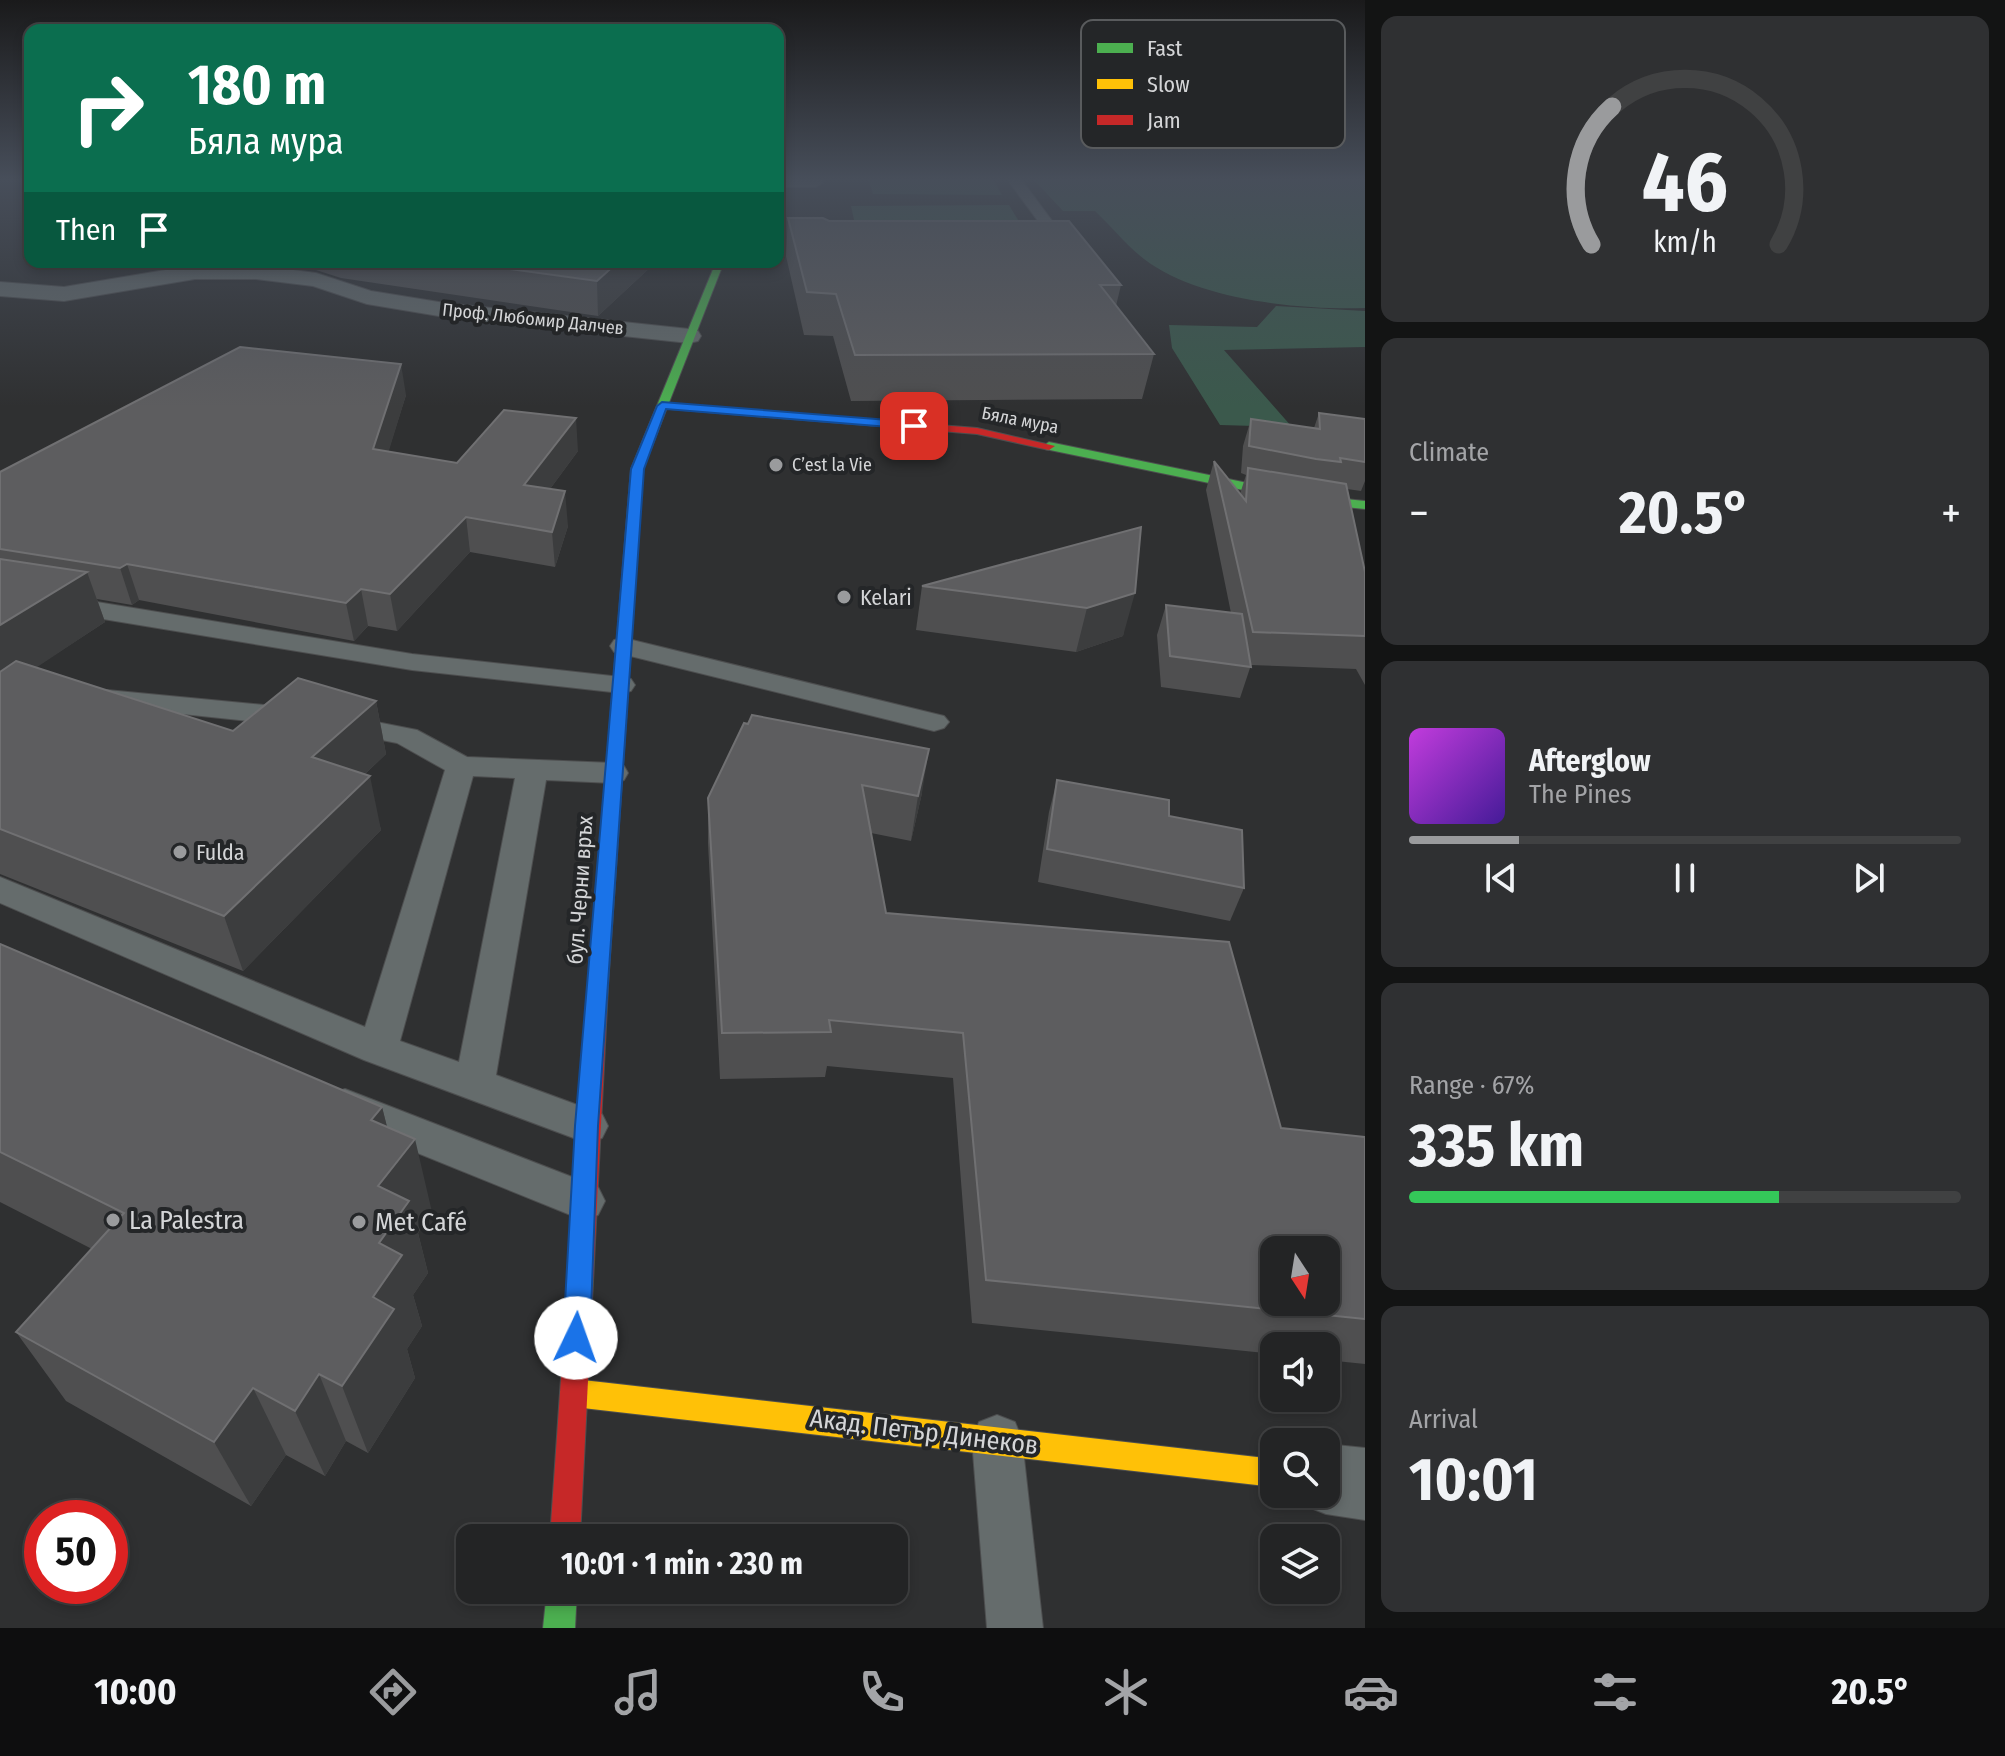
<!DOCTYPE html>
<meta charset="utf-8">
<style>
body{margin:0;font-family:"Fira Sans Condensed",sans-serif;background:#2f3032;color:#f1f3f6;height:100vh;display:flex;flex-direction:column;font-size:30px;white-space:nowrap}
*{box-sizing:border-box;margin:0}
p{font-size:26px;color:#a3a4a7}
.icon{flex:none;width:44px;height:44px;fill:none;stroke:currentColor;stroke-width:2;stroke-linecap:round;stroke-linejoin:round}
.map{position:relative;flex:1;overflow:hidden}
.drawer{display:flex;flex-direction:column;gap:16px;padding:16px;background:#131414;width:640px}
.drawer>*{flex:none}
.banner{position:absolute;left:24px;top:24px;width:760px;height:244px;border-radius:16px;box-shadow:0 4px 12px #0003,0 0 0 2px #404142;background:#0b6e4f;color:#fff;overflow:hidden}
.needle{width:52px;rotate:168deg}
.buttons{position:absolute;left:1260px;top:1236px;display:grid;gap:16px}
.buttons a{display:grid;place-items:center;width:80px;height:80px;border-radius:16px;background:#232425;box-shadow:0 4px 12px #0003,0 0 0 2px #404142;font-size:40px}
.speed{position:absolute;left:24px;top:1500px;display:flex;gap:16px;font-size:40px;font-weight:700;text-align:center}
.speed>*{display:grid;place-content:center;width:104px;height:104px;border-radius:50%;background:#232425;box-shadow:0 4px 12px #0003,0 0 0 2px #404142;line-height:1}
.speed .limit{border:12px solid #d22;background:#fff;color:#111}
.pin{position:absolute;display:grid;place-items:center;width:68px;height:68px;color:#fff;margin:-34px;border-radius:16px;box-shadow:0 4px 12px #0006}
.me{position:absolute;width:88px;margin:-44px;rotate:3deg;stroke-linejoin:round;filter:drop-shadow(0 0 6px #0008)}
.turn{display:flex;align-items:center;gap:28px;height:168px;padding:0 32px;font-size:36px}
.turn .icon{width:104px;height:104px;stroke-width:2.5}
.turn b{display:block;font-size:56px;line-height:68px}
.then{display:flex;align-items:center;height:76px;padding:0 32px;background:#0003;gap:16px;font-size:30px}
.big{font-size:60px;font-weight:700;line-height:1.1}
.drawer .widget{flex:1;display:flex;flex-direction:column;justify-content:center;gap:12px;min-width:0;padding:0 28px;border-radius:16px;background:#2f3032}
.drawer .dial{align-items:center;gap:0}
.dial svg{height:208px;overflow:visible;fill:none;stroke:#404142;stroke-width:7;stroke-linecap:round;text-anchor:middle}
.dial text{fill:#f1f3f6;stroke:none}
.song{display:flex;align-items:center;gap:24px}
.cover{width:96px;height:96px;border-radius:12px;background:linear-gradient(135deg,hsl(290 70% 55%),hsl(260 70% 35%))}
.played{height:8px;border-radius:4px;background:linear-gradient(90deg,#9a9b9d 20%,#404142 20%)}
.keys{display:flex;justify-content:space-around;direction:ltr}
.heat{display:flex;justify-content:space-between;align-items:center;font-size:44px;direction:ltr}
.charge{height:12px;border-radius:6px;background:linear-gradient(90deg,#34c759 67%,#404142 0)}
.trip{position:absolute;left:456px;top:1524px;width:452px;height:80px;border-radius:16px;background:#232425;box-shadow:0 4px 12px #0003,0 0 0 2px #404142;font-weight:700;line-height:80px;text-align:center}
.menu{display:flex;height:128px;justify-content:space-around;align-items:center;background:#0e0e0f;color:#a3a4a7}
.menu .icon{width:56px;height:56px}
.menu .active{color:#9a9b9d}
.menu b{font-size:36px;color:#f1f3f6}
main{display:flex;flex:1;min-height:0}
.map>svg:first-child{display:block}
.green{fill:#3b594c}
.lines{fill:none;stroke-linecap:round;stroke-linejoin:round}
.lane-casing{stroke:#4d4e4f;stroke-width:2}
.street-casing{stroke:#4d4e4f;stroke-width:2}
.fast-casing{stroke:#4d4e4f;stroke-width:2}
.slow-casing{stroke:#4d4e4f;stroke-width:2}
.jam-casing{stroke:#4d4e4f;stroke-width:2}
.lane{fill:#656c6c;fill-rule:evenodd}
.street{fill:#656c6c;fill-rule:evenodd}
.fast{fill:#4caf50;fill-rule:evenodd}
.slow{fill:#ffc107;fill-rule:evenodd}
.jam{fill:#c62828;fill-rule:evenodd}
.wall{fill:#4f4f50}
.shaded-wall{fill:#3c3d3e}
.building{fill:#5d5d5f;stroke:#707072;stroke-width:2;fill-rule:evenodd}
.route{fill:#1a73e8;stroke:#114b97;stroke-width:2}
.poi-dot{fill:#9a9b9d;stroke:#242628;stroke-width:3}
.labels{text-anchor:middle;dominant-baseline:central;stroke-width:8;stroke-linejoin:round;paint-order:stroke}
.far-street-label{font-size:18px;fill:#d4d5d7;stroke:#242628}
.far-poi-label{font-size:18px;fill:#d4d5d7;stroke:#242628;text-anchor:start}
.poi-label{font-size:22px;fill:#d4d5d7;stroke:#242628;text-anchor:start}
.street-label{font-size:22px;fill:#d4d5d7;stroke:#242628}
.near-poi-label{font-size:26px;fill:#d4d5d7;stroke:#242628;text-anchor:start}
.near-street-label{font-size:26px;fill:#d4d5d7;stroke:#242628}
.key{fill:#242628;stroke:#595b5d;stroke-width:2}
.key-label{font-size:22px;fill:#d4d5d7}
</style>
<main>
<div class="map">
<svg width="1365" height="1628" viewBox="0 0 1365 1628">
<rect width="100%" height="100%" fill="#2f3031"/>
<g class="green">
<polygon points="868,179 993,179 1002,195 873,194"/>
<path d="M1033,179H1365V308C1299,310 1197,300 1144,259C1126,245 1111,226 1095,211H1063Z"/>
<polygon points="1009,205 1035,248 860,247 851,206"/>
<polygon points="1276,306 1365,311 1365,347 1224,350 1292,427 1220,425 1172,348 1169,325 1257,327"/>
</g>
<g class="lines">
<g class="lane-casing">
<g id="lane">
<polygon points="778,179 822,179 823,183 816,187 778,187"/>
<polygon points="1007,179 1021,179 1076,253 1076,259 1066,259"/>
<polygon points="0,586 412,654 621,677 631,679 635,685 631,691 621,693 412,670 0,602"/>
<polygon points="624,638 944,716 949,722 944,728 934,731 614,652 610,646 614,640"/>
<polygon points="107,690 295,708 305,711 310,717 305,723 295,726 97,705 93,699 97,693"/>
<path d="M341,715L417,730L467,757L613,763L624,766L628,773L624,780L613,783L546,780L496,1075L602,1114L608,1126L602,1138L587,1143L364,1060L0,903V877L365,1027L445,770L397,743L331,730L326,724L331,718ZM473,776L515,778L459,1062L400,1041Z"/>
<polygon points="345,1089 598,1187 605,1201 598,1215 583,1220 331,1118 325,1106 331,1094"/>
<polygon points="997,1415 1015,1422 1022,1440 1043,1628 987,1628 972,1440 979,1422"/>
</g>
</g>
<g class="street-casing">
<g id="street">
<polygon points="195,265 256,265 316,273 371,291 445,303 689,329 698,331 701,336 698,341 689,343 445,317 367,304 313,286 256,279 195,279 64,301 0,296 0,282 64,287"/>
<polygon points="1326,1444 1365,1448 1365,1520 1326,1514 1301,1504 1297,1494 1326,1494"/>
</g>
</g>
<g class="fast-casing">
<g id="fast">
<polygon points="716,262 724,262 643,469 608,986 605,992 598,994 591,992 588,986 631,469"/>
<polygon points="1049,442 1306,495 1365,501 1365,509 1306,503 1045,449 1043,446"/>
<polygon points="547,1590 577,1590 575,1628 543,1628"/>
</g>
</g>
<g class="slow-casing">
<polygon id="slow" points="574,1379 1274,1459 1274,1487 574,1407 564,1403 560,1393 564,1383"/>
</g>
<g class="jam-casing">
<g id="jam">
<polygon points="662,403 977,428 1055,446 1049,450 977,434 658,408 658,404"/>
<polygon points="598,978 605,980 608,986 580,1538 550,1538 588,986 591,980"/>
</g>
</g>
<use href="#lane" class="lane"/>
<use href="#street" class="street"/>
<use href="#fast" class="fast"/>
<use href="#slow" class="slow"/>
<use href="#jam" class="jam"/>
</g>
<g class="wall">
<polygon points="788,218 1121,285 1116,306 1154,354 1142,399 851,401 833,336 804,335 786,256"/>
<polygon points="256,262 656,262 598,316 341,278 316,270"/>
<polygon points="406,395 388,452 457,463 578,451 550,489 568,526 555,567 470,552 397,631 368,626 354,641 139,600 132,605 97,599 105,622 36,667 233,731 376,701 386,754 365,774 381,830 243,971 0,874 0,472"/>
<polygon points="1319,413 1365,419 1365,481 1361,491 1347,489 1365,572 1365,685 1356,669 1251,665 1240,698 1161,687 1157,635 1166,605 1231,613 1206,490 1214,461 1240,494 1246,475 1241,473 1243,446 1251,419 1314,428"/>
<polygon points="1141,527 1123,636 1076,652 916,630 922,586"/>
<polygon points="748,724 922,793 911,841 871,833 886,913 1281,1128 1365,1137 1365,1364 1326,1360 1326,1346 1274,1346 1274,1354 972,1323 953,1078 827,1066 825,1077 720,1079 708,843 708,798"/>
<polygon points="1057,780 1244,888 1230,921 1038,882 1049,812"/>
<polygon points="0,944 382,1107 387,1127 432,1212 418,1233 428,1273 413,1295 422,1326 407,1349 415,1378 368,1453 346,1441 325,1476 286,1455 251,1506 66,1401 16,1332 92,1249 0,1202"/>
</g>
<g class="shaded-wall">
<polygon points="618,262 656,262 598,316 597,281"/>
<polygon points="401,364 406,395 379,483 373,449"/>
<polygon points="576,418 578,451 528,519 524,485"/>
<polygon points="565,491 568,526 555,567 552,532"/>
<polygon points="466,517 470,552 397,631 390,594"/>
<polygon points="127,564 139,600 132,605 120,568"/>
<polygon points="87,572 105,622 1,691 0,707 0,625"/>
<polygon points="361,589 368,626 354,641 346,603"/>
<polygon points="1135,593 1123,636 1076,652 1087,608"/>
<polygon points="376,701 386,754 326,811 312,757"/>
<polygon points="929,749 922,793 911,841 918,796"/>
<polygon points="370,776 381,830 243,971 224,916"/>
<polygon points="382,1107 396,1162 415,1139 432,1212 418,1233 428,1273 413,1295 422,1326 407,1349 415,1378 368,1453 342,1386 373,1297 379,1243 378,1186 371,1120"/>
<polygon points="319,1374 346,1441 325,1476 295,1411"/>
<polygon points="253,1388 286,1455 251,1506 214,1442"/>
</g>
<g class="building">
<polygon points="788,218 823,218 829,221 1069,221 1121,285 1100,285 1154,354 855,355 836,294 807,292"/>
<polygon points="459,262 618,262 597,281"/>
<polygon points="240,347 401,364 373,449 457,463 504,410 576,418 524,485 565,491 552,532 466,517 390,594 361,589 346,603 127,564 120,568 0,549 0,472"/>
<polygon points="1319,413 1365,419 1365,462 1340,458 1341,462 1316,459 1249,446 1251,419 1320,429"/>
<polygon points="1214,461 1246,501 1248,468 1346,484 1365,572 1365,636 1253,632"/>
<polygon points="1141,527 1135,593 1087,608 922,586"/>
<polygon points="0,559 87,572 0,625"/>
<polygon points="1166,605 1242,614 1251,667 1170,656"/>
<polygon points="16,661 233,731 298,678 376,701 312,757 370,776 224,916 0,829 0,672"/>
<path d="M752,715L929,749L918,796L862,785L886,913L1229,942L1281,1128L1365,1137V1319L986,1280L963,1033L829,1020L831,1032L722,1033L708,798L744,723L748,724ZM1274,1250H1326V1302H1274Z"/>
<polygon points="1057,780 1169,800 1169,816 1242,830 1244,888 1047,849"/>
<polygon points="0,944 382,1107 371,1120 415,1139 378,1186 409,1201 379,1243 402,1255 373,1297 394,1309 342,1386 319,1374 295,1411 253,1388 214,1442 16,1332 124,1213 0,1152"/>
</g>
<linearGradient id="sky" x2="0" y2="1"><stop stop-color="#1a1a1b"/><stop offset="0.44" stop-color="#474e5a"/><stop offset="1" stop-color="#474e5a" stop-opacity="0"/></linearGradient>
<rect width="1365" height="407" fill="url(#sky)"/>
<polygon class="route" points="662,402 914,422 920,426 914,429 666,409 644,469 598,1126 590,1338 586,1347 576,1351 567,1347 563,1338 575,1126 631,469 657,406"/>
<g class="poi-dot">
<circle cx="776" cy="465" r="8"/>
<circle cx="844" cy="597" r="8"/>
<circle cx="180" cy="852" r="8"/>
<circle cx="113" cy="1220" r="8"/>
<circle cx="359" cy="1222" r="8"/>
</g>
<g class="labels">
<g class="far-street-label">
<text transform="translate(533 319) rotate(6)">Проф. Любомир Далчев</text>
<text transform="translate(1020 420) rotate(11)">Бяла мура</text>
</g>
<g class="far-poi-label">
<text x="792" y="465">C’est la Vie</text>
</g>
<g class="poi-label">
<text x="860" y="597">Kelari</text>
<text x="196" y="852">Fulda</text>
</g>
<g class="street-label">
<text transform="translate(580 890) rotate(-86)">бул. Черни връх</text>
</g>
<g class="near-poi-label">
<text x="129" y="1220">La Palestra</text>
<text x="375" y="1222">Met Café</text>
</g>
<g class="near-street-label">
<text transform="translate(924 1432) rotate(7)">Акад. Петър Динеков</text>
</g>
</g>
<rect x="1081" y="20" width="264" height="128" rx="12" class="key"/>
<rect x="1097" y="43" width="36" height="10" fill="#4caf50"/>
<rect x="1097" y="79" width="36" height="10" fill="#ffc107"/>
<rect x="1097" y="115" width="36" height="10" fill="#c62828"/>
<g class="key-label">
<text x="1147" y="56">Fast</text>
<text x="1147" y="92">Slow</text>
<text x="1147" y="128">Jam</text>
</g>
</svg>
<div class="buttons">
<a><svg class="needle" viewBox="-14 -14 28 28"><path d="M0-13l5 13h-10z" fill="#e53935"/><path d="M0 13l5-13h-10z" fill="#a3a4a7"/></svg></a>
<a><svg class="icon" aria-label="sound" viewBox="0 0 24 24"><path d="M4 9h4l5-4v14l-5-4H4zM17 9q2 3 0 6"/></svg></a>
<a><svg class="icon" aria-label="search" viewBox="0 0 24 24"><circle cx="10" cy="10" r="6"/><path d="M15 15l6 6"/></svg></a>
<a><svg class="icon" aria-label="layers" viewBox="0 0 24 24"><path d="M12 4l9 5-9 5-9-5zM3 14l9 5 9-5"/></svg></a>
</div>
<div class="speed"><div class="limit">50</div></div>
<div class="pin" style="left:914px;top:426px;background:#d93025"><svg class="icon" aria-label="arrive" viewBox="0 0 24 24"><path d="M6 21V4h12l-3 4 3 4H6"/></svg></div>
<svg class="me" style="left:576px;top:1338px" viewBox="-20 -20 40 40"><circle r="19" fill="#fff"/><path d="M0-13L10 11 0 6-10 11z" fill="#1a73e8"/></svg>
<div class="trip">10:01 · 1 min · 230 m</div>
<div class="banner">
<div class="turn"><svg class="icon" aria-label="right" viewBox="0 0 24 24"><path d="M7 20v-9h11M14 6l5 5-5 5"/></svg><div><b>180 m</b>Бяла мура</div></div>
<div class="then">Then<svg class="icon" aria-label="arrive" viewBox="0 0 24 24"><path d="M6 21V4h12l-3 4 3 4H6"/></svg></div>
</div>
</div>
<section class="drawer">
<div class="widget dial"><svg viewBox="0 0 100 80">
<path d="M14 69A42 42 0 1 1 86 69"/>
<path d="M14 69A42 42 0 0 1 22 16" stroke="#9a9b9d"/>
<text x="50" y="56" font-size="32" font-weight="700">46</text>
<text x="50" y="72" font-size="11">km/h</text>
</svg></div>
<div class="widget"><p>Climate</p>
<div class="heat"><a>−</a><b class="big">20.5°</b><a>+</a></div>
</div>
<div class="widget">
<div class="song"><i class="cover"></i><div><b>Afterglow</b><p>The Pines</p></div></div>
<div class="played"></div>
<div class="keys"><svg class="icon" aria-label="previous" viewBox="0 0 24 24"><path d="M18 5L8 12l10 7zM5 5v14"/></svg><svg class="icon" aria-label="pause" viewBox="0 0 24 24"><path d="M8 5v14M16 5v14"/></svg><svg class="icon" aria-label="next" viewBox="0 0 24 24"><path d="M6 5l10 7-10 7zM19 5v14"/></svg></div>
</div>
<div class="widget"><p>Range · 67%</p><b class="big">335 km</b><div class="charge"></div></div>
<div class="widget"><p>Arrival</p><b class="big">10:01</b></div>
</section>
</main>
<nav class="menu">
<b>10:00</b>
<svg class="icon active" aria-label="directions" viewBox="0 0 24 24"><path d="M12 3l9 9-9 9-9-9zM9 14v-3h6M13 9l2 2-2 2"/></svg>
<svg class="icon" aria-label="music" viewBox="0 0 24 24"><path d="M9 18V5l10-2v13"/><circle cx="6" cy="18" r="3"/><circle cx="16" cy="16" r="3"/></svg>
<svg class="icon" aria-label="phone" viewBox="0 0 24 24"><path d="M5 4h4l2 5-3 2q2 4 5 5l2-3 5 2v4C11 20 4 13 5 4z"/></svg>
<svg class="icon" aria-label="climate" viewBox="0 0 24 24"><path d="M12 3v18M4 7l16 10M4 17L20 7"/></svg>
<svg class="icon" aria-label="car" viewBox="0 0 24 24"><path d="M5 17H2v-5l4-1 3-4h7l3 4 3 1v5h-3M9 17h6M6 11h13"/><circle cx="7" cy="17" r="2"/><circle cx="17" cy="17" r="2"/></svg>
<svg class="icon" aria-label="filters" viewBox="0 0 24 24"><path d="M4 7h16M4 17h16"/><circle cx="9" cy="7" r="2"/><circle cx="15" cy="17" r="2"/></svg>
<b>20.5°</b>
</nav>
